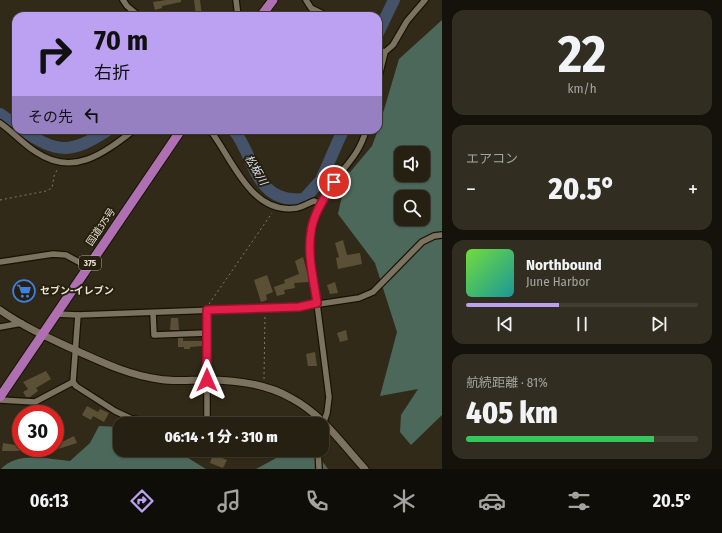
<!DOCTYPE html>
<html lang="ja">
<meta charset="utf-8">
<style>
body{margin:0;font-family:"Fira Sans Condensed","Noto Sans JP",sans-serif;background:#312d20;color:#f1f3f6;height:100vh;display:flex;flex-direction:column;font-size:15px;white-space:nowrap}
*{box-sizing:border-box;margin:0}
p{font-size:13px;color:#a3a39f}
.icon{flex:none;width:22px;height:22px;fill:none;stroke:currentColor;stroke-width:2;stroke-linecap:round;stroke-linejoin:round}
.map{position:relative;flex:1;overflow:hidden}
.drawer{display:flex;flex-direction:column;gap:10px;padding:10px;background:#14120a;width:280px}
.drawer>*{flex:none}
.hud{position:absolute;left:12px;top:12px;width:370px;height:122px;border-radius:12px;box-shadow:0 1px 3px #0004,0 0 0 1px #423e32;background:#bca0f2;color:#111;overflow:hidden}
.fabs{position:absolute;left:394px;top:146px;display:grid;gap:8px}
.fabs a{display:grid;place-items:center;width:36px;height:36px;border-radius:8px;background:#252012;box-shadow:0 1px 3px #0004,0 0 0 1px #423e32;font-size:20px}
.speed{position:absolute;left:12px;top:405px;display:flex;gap:8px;font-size:20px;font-weight:700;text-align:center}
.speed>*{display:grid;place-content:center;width:52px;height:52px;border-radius:50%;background:#252012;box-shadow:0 1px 3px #0004,0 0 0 1px #423e32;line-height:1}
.speed .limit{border:6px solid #d22;background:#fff;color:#111}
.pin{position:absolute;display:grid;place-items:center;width:34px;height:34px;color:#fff;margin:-17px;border:2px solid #fff;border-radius:50%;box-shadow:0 1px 4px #0007}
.me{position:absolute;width:44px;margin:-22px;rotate:0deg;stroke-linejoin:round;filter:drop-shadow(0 0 3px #0008)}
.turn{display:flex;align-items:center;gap:14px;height:84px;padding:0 16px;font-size:18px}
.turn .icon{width:52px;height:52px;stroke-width:2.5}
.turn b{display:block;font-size:28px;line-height:34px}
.then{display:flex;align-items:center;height:38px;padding:0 16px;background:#0003;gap:8px;font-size:15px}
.big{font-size:30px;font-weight:800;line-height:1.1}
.drawer .widget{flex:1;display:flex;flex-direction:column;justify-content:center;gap:6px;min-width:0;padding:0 14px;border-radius:12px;background:#312d20}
.drawer .dial{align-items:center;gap:0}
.dial b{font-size:52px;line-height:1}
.song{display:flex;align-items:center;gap:12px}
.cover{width:48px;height:48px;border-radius:6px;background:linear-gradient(135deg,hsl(100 70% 55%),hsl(180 70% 35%))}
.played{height:4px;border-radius:2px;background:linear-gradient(90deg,#bca0f2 40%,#423e32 40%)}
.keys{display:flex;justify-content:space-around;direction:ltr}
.heat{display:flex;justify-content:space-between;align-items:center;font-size:22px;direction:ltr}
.charge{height:6px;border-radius:3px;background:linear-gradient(90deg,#34c759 81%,#423e32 0)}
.trip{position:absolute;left:113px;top:417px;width:216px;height:40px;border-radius:12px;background:#252012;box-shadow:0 1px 3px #0004,0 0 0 1px #423e32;font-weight:800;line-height:40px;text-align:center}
.tabs{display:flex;height:64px;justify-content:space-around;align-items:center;background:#0f0d07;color:#a3a39f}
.tabs .icon{width:28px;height:28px}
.tabs .current{color:#bca0f2}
.tabs b{font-size:18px;color:#f1f3f6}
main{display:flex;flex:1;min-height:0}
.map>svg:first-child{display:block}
.forest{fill:#4b685a;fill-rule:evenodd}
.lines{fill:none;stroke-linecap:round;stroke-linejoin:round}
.river{stroke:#45536a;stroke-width:12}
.building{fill:#5b5036}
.minor-casing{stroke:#191203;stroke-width:8}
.tertiary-casing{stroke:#191203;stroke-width:9}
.trunk-casing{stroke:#191203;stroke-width:11}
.path{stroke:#807a6b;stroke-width:1;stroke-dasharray:2 3;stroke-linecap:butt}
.minor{stroke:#7b735f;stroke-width:5.5}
.tertiary{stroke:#7b735f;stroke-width:7}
.trunk{stroke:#ae70b3;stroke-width:9}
.route-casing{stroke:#92132f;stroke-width:10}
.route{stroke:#e11d48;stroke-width:7}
.labels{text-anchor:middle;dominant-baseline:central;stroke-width:4;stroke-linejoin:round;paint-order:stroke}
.shield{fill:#27200e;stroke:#ada89b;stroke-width:1}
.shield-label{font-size:9px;font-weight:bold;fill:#e7e2d7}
.street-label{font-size:10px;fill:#e7e2d7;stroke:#27200e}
.poi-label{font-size:10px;font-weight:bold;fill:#e7e2d7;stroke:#27200e;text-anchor:start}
.water-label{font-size:11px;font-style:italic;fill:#d9e4f8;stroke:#27200e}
</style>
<main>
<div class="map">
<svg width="442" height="469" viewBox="0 0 442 469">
<rect width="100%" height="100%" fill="#312a18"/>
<g class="forest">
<path d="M442,20V415L411,445L400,432L401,415L418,389L380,396L397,332L375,263L338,214L346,177L372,146L378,130L399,59ZM401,153H423V175H401ZM401,197H423V219H401Z"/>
<path d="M99,426L120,427V450H175L206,469H1C17,451 48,459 70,461L90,443Z"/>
<polygon points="291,450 314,450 328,469 256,469"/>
</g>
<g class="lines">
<g class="river">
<polyline points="378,33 394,0"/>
<polyline points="0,114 16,125"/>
<path d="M23,130C57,155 73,153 108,130"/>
<path d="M233,130C239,135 242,144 246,151C258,179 268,203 304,199L321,180L343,130"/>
</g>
</g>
<g class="building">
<polygon points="166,0 181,0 181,2 162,6 162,8 155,10 153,2"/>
<polygon points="194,0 200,0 202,16 196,16"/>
<polygon points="343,240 347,255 360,253 362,264 338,269 336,258 339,257 335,243"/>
<polygon points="303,257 307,272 308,272 309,282 294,283 295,288 284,290 285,294 277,296 274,287 285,283 284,280 299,274 295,261"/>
<polygon points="267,275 273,292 266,295 267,300 261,302 254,280"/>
<polygon points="26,281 34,286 23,302 15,296"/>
<polygon points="335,282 338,293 330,294 327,285"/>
<polygon points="171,318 178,318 179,330 170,330"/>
<polygon points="346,330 348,340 340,342 337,333"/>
<polygon points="178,338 183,338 183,341 203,341 203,346 190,347 190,349 184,349 184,347 178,347"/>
<polygon points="315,352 317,366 308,366 306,354"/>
<polygon points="46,371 51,379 36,388 38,391 30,397 26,397 23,392 28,389 23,382"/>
<polygon points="87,406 98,412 100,409 109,413 104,422 93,416 91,420 82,415"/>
<polygon points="74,436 77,443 55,450 55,443 61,440 62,442"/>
<polygon points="3,443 21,446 21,451 2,451"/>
<polygon points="213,454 227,460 223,468 210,463"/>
</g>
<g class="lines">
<g class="minor-casing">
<g id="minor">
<polyline points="123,0 127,6 139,16"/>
<polyline points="236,0 238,16"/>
<polyline points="306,0 311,8 327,16"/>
<polyline points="378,50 385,52"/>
<polyline points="378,80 385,52 393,45 407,21 425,0"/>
<path d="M0,123C13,132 23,144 36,152C73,177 103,154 134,130"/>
<path d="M210,130C232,158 251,216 297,208C302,207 309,203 314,201L321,204"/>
<polyline points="0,262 53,254 66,255 88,267"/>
<polyline points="207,310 207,424"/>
<polyline points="153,313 154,335 207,333"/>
<polyline points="56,314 78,315 299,307 359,298 373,292 422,242 434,236 442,235"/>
<polyline points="78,315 73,382 76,386 115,411 132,419 167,424"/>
<polyline points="0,327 22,323"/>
<polyline points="0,400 35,402 73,382"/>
<path d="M322,427L327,413L329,397L310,249C311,224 320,201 335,180C349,162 360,152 366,130"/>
<polyline points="318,450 319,469"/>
</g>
</g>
<g class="tertiary-casing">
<path id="tertiary" d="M0,310C24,327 49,338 75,350C102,362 128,375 158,379C174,382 190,380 206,380C235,380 266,383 291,398C323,415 341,443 365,469"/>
</g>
<g class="trunk-casing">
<g id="trunk">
<polyline points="261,16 273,0"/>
<polyline points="0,397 181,130"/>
</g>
</g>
<g class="path">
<polyline points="0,200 46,191 52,188 54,176 58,168"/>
<polyline points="209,304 272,213"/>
<polyline points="264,379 265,314"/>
</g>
<use href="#minor" class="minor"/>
<use href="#tertiary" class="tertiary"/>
<use href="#trunk" class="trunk"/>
</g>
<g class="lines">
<g class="route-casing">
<path id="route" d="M207,380V310L299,307L317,303C314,281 307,255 311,232C313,214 325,197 334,182"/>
</g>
<use href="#route" class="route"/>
</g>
<defs>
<g id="supermarket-ring" transform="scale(1.15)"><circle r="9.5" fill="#27200e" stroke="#3f7fe0" stroke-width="1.5"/><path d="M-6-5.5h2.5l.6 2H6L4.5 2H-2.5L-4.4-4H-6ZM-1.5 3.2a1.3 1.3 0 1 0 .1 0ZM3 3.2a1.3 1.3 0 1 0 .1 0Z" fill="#3f7fe0"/></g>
</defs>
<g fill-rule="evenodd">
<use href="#supermarket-ring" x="24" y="291"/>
</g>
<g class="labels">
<rect class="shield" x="79" y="256" width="22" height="14" rx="3"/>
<g class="shield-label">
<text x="90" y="263">375</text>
</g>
<g class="street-label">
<text transform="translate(101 227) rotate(-56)">国道375号</text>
</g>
<g class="poi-label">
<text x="40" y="291">セブン-イレブン</text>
</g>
<g class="water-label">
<text transform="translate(256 170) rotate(59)">松板川</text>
</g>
</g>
</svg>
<div class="fabs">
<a><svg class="icon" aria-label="sound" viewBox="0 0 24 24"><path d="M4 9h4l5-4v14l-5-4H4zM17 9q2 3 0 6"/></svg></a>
<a><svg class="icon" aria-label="search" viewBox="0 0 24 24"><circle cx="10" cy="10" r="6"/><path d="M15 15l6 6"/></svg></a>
</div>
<div class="speed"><div class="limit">30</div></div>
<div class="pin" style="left:334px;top:182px;background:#d93025"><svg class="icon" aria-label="arrive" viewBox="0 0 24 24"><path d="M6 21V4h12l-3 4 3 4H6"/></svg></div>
<svg class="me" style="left:207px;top:380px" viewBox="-20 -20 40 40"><path d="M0-17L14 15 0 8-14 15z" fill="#e11d48" stroke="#fff" stroke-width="4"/></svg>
<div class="trip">06:14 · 1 分 · 310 m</div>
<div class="hud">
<div class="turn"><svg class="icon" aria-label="right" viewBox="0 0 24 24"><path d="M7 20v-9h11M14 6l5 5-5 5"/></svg><div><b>70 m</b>右折</div></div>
<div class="then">その先<svg class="icon" aria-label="left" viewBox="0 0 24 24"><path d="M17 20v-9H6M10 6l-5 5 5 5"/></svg></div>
</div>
</div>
<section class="drawer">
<div class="widget dial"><b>22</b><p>km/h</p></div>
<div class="widget"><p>エアコン</p>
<div class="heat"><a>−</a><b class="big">20.5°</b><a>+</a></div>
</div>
<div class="widget">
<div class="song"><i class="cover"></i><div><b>Northbound</b><p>June Harbor</p></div></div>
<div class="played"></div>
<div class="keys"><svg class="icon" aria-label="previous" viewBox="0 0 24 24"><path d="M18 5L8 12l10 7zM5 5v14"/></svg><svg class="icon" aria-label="pause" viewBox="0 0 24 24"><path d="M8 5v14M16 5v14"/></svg><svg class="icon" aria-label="next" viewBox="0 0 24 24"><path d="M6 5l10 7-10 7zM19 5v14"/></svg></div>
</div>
<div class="widget"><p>航続距離 · 81%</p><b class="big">405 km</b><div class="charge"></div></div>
</section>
</main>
<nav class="tabs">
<b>06:13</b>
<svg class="icon current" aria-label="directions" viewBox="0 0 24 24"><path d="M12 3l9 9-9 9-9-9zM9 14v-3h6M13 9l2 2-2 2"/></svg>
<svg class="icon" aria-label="music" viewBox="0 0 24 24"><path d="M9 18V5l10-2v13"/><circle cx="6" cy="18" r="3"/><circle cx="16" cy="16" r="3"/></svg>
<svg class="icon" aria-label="phone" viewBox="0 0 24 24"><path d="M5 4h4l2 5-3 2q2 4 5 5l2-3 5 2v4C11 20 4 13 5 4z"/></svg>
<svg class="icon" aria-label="climate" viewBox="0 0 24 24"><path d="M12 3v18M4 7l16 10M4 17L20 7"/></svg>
<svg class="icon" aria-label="car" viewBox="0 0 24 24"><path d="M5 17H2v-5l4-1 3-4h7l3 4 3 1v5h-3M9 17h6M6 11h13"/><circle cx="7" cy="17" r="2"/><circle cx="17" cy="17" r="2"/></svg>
<svg class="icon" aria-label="filters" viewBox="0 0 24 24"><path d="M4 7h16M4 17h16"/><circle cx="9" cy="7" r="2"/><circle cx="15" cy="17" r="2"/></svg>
<b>20.5°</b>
</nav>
